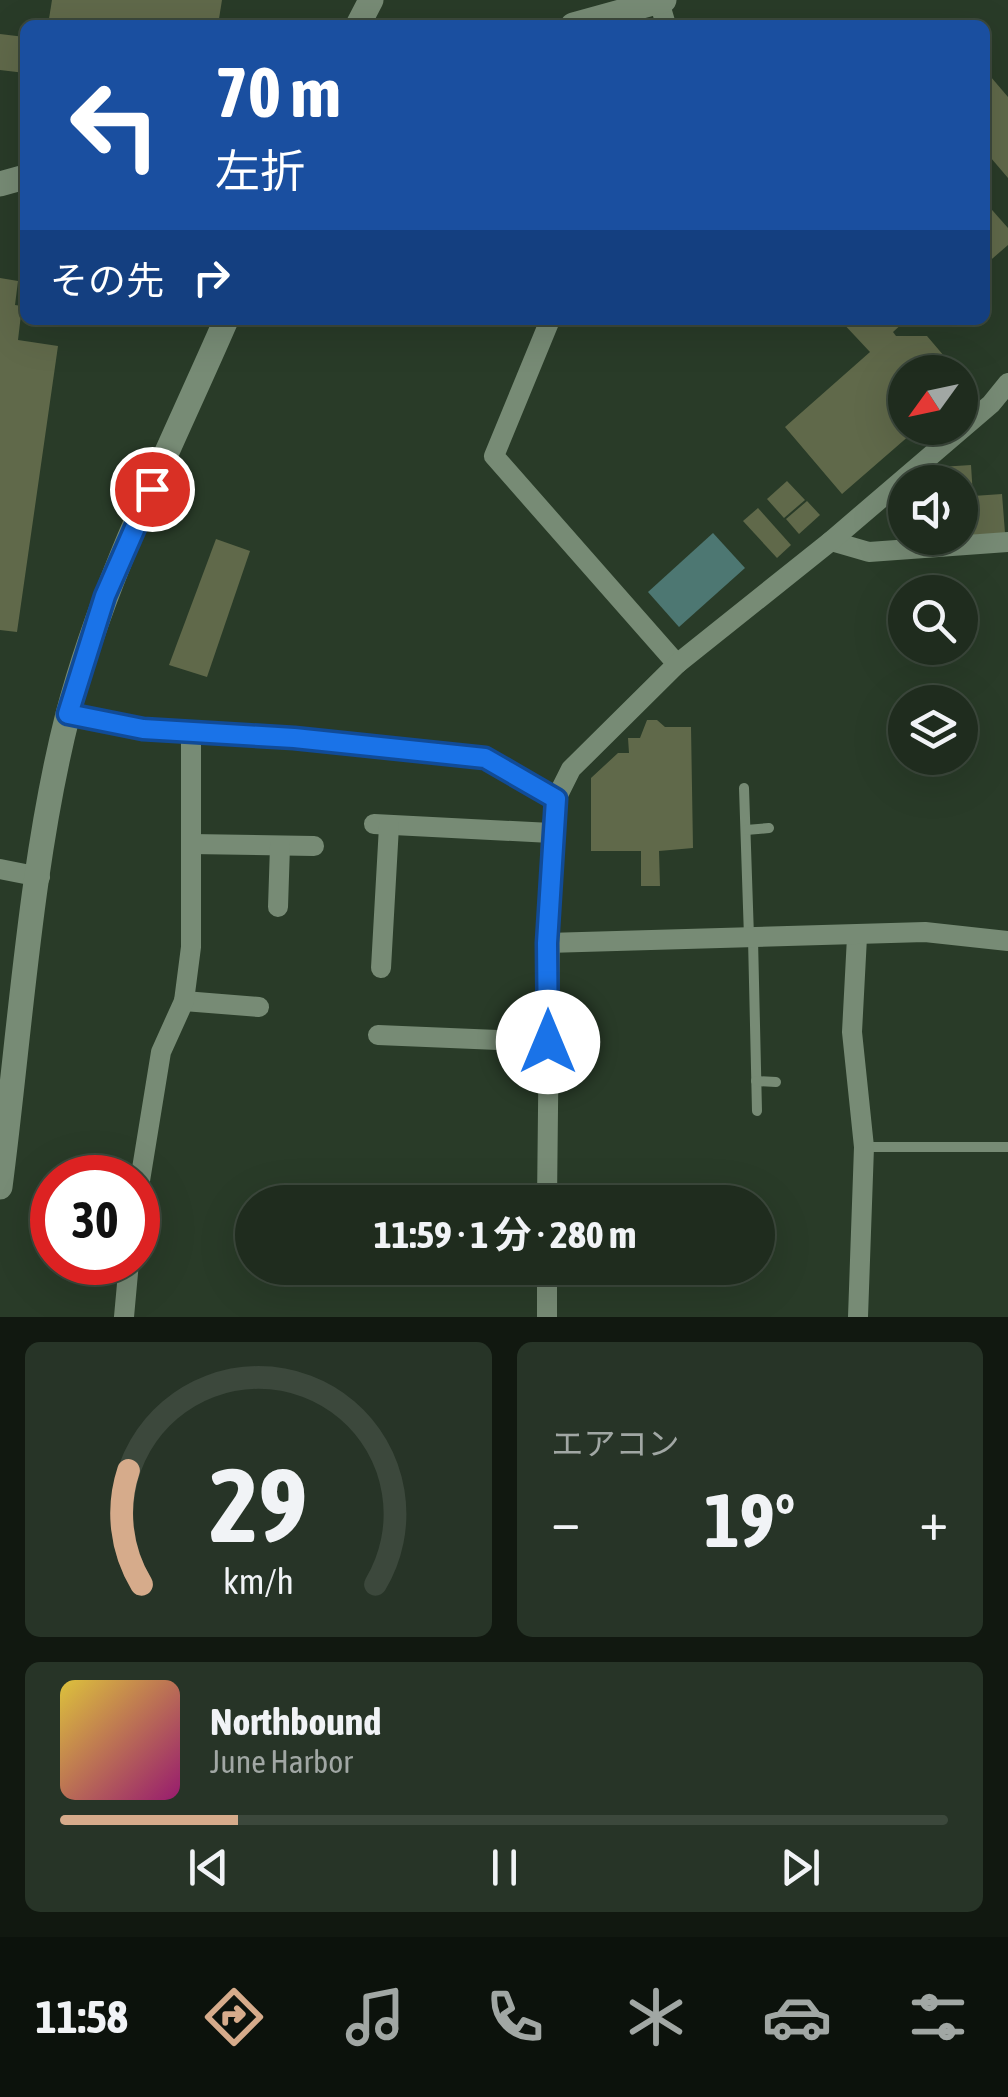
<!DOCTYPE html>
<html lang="ja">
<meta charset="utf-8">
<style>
body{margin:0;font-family:"Asap Condensed","Noto Sans JP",sans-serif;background:#273427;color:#f1f3f6;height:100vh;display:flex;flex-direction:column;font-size:38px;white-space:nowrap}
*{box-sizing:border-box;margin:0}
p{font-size:32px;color:#a1a7a4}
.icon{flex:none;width:55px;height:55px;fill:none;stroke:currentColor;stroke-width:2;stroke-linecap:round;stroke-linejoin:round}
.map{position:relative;height:1317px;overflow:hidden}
.details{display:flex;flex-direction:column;gap:25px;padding:25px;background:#111810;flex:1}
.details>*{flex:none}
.guide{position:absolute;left:20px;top:20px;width:970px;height:305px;border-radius:15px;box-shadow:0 10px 40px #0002,0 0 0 2px #3c483c;background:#1a4fa0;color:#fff;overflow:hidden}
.needle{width:65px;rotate:237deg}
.fabs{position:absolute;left:888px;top:355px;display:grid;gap:20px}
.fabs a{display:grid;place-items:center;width:90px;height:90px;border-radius:50%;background:#1f2c1e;box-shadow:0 10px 40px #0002,0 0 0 2px #3c483c;font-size:50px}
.speed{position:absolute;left:30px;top:1155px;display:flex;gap:20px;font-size:50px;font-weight:700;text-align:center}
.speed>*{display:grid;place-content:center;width:130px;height:130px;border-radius:50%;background:#1f2c1e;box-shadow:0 10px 40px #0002,0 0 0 2px #3c483c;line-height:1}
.speed .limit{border:15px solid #d22;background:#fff;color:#111}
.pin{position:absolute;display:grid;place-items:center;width:85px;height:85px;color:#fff;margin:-42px;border:5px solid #fff;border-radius:50%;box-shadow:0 2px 10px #0007}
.me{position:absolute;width:110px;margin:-55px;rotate:0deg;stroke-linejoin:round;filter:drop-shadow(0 0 8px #0008)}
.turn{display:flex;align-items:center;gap:35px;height:210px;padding:0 30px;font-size:45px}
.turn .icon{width:130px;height:130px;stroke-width:2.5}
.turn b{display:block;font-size:70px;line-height:85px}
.then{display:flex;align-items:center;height:95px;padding:0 30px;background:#0003;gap:20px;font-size:38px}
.big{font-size:75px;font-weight:700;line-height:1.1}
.details .card{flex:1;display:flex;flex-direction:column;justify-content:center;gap:15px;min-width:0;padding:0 35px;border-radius:15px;background:#273427}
.details .dial{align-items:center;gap:0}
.dial svg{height:260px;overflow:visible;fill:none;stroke:#3c483c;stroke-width:7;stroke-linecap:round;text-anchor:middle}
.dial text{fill:#f1f3f6;stroke:none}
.song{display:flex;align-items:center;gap:30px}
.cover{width:120px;height:120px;border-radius:15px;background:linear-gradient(135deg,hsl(50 70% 55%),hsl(320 70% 35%))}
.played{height:10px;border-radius:5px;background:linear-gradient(90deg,#d6ab8b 20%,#3c483c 20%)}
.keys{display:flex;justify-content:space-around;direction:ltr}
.heat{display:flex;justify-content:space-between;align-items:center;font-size:55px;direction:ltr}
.details .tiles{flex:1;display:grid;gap:25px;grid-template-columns:1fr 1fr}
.card:last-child{grid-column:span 2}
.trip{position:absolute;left:235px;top:1185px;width:540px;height:100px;border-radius:50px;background:#1f2c1e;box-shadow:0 10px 40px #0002,0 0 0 2px #3c483c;font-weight:700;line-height:100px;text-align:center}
.menu{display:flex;height:160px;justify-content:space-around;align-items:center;background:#0c120c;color:#a1a7a4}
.menu .icon{width:70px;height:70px}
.menu .on{color:#d6ab8b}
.menu b{font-size:45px;color:#f1f3f6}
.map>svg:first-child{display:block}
.water{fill:#4d7772}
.building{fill:#60694a}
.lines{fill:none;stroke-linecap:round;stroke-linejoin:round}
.lane{stroke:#778b75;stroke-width:10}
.street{stroke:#778b75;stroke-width:20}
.secondary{stroke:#778b75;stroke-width:25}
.route-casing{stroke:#114b97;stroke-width:25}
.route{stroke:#1a73e8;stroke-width:18}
</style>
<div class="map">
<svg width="1008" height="1317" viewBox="0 0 1008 1317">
<rect width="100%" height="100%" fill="#293b28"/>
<polygon class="water" points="713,533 745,568 679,627 648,592"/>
<g class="building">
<polygon points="52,0 222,0 218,25 48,25"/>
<polygon points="0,34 25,37 25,73 0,70"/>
<polygon points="985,70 1008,97 1008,178 985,151"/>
<polygon points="985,202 1008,228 1008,245 985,265"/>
<polygon points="0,278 18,281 15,305 22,306 18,340 58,346 17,632 0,630"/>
<polygon points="840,320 906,320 893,332 896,336 927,336 950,363 949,372 905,372 905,428 918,428 842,494 785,427 870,352"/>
<polygon points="971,465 973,496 1002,494 1005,533 960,536 960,482 941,482 940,467"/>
<polygon points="787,481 805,500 784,518 767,499"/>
<polygon points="807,501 820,515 799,534 786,519"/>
<polygon points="758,508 791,545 777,558 743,521"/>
<polygon points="216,539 250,551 207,677 169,665"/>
<polygon points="647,720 657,720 665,727 691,727 693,848 659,851 660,886 641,886 641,851 591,851 591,778 618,753 629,753 628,738 640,738"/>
</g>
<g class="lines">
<g class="lane">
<polyline points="744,788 749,937"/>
<polyline points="746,830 769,828"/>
<polyline points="753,939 757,1111"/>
<polyline points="756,1081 776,1082"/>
<polyline points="864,1147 1008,1147"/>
</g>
<g class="street">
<polyline points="659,1 666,25"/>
<polyline points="550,320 494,456 677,664"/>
<polyline points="831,541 869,552 1008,542"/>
<polyline points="68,714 143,729 294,738 485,758 556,799"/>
<polyline points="374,824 551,833"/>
<polyline points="191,844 314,846"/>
<polyline points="0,869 40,877"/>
<polyline points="278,907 280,846"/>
<polyline points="857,937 852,1032 864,1147 858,1317"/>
<polyline points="547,943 925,932 1008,941"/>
<polyline points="381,968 389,826"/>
<polyline points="184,1001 259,1007"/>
<polyline points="378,1035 547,1042"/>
<polyline points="138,1193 161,1052 184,1001 191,947 191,731"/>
<polyline points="547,1202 551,833 556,799 571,769 677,664 831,541 991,404 1008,383"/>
<polyline points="124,1317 129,1262"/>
<polyline points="547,1317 547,1268"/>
</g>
<g class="secondary">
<polyline points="358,25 371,0"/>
<polyline points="573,25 664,0"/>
<polyline points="0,184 25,177"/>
<path d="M0,1187C20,1034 30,863 68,714C104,577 170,449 226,320"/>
</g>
</g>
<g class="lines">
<g class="route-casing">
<polyline id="route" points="152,489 105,596 68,714 143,729 294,738 485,758 556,799 547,943 548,1042"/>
</g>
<use href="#route" class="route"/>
</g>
</svg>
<div class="fabs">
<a><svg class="needle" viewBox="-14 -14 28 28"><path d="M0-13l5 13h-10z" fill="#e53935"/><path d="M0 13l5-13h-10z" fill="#a1a7a4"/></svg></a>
<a><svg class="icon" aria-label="sound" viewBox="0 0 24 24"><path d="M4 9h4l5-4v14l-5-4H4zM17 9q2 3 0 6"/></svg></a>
<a><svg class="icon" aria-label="search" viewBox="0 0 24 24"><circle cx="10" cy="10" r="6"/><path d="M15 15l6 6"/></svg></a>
<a><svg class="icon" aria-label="layers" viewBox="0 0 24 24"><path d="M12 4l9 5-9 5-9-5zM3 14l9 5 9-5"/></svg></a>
</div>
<div class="speed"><div class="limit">30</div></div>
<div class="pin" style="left:152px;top:489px;background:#d93025"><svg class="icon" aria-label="arrive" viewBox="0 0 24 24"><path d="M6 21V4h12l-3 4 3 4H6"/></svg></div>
<svg class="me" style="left:548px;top:1042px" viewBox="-20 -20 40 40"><circle r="19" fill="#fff"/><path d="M0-13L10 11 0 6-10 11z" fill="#1a73e8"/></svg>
<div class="trip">11:59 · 1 分 · 280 m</div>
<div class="guide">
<div class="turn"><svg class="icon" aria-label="left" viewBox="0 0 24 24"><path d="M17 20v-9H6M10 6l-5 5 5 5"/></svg><div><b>70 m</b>左折</div></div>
<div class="then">その先<svg class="icon" aria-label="right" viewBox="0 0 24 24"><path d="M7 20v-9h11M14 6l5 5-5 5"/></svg></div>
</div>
</div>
<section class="details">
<div class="tiles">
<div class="card dial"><svg viewBox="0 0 100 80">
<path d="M14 69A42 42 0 1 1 86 69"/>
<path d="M14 69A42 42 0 0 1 10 34" stroke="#d6ab8b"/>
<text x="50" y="56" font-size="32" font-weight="700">29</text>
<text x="50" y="72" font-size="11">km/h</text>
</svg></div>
<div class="card"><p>エアコン</p>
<div class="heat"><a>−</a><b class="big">19°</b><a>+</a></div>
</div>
<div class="card">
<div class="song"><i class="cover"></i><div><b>Northbound</b><p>June Harbor</p></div></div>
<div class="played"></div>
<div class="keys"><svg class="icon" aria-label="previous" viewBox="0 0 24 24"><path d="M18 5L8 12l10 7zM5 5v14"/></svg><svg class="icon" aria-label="pause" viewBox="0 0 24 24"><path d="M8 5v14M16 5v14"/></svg><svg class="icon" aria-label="next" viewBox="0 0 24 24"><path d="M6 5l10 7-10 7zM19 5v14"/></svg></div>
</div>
</div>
</section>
<nav class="menu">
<b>11:58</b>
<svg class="icon on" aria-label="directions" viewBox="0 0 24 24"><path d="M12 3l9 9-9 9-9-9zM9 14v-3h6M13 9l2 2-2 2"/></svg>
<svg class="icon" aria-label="music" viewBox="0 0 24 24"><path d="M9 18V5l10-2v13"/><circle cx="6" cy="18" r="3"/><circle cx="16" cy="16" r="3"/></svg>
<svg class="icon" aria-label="phone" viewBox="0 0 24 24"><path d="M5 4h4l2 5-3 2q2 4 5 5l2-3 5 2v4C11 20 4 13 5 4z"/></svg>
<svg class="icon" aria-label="climate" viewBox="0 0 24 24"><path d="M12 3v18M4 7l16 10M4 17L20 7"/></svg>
<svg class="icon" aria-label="car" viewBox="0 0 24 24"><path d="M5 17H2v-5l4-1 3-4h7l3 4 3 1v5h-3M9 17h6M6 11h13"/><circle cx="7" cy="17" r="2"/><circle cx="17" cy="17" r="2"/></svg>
<svg class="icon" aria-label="filters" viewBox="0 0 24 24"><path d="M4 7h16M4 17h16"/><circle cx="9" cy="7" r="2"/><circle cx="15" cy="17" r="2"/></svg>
</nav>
